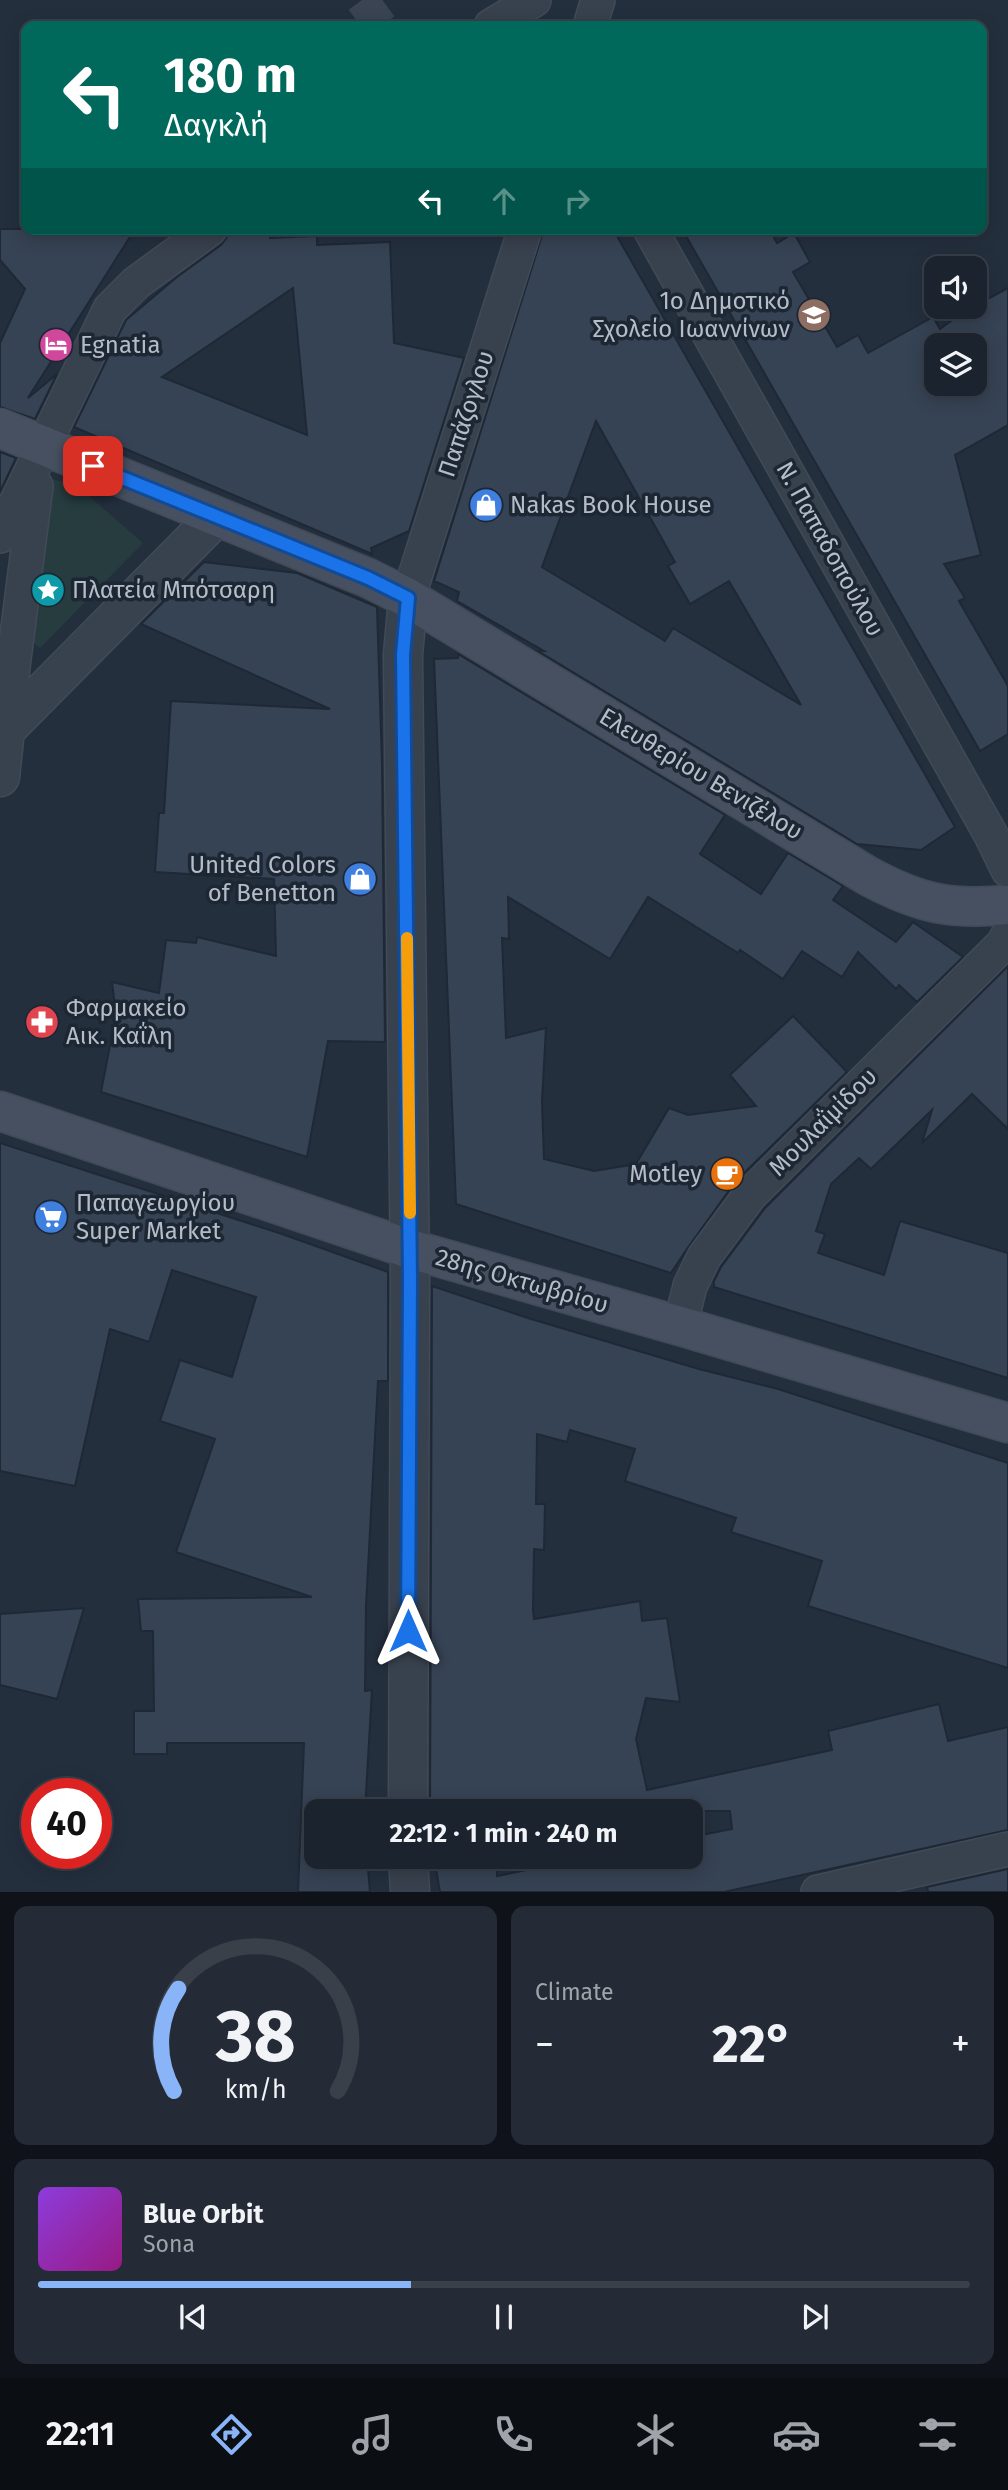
<!DOCTYPE html>
<meta charset="utf-8">
<style>
body{margin:0;font-family:"Fira Sans",sans-serif;background:#242b36;color:#f1f3f6;height:100vh;display:flex;flex-direction:column;font-size:26px;white-space:nowrap}
*{box-sizing:border-box;margin:0}
p{font-size:23px;color:#a0a4aa}
.icon{flex:none;width:38px;height:38px;fill:none;stroke:currentColor;stroke-width:2;stroke-linecap:round;stroke-linejoin:round}
.map{position:relative;height:1892px;overflow:hidden}
.details{display:flex;flex-direction:column;gap:14px;padding:14px;background:#0f1319;flex:1}
.details>*{flex:none}
.banner{position:absolute;left:21px;top:21px;width:966px;height:214px;border-radius:14px;box-shadow:0 4px 18px #0003,0 0 0 2px #39404a;background:#00695c;color:#fff;overflow:hidden}
.buttons{position:absolute;left:924px;top:256px;display:grid;gap:14px}
.buttons a{display:grid;place-items:center;width:63px;height:63px;border-radius:14px;background:#1b232e;box-shadow:0 4px 18px #0003,0 0 0 2px #39404a;font-size:35px}
.speed{position:absolute;left:21px;top:1778px;display:flex;gap:14px;font-size:35px;font-weight:700;text-align:center}
.speed>*{display:grid;place-content:center;width:91px;height:91px;border-radius:50%;background:#1b232e;box-shadow:0 4px 18px #0003,0 0 0 2px #39404a;line-height:1}
.speed .limit{border:10px solid #d22;background:#fff;color:#111}
.pin{position:absolute;display:grid;place-items:center;width:60px;height:60px;color:#fff;margin:-30px;border-radius:14px;box-shadow:0 4px 10px #0006}
.me{position:absolute;width:77px;margin:-38px;rotate:0deg;stroke-linejoin:round;filter:drop-shadow(0 0 5px #0008)}
.turn{display:flex;align-items:center;gap:24px;height:147px;padding:0 28px;font-size:32px}
.turn .icon{width:91px;height:91px;stroke-width:2.5}
.turn b{display:block;font-size:49px;line-height:60px}
.lanes{display:flex;align-items:center;height:66px;padding:0 28px;background:#0003;justify-content:center;gap:35px;direction:ltr}
.lanes .off{opacity:.35}
.big{font-size:52px;font-weight:700;line-height:1.1}
.details .tile{flex:1;display:flex;flex-direction:column;justify-content:center;gap:10px;min-width:0;padding:0 24px;border-radius:14px;background:#242b36}
.details .dial{align-items:center;gap:0}
.dial svg{height:182px;overflow:visible;fill:none;stroke:#39404a;stroke-width:7;stroke-linecap:round;text-anchor:middle}
.dial text{fill:#f1f3f6;stroke:none}
.song{display:flex;align-items:center;gap:21px}
.cover{width:84px;height:84px;border-radius:10px;background:linear-gradient(135deg,hsl(270 70% 55%),hsl(310 70% 35%))}
.played{height:7px;border-radius:4px;background:linear-gradient(90deg,#8ab4f8 40%,#39404a 40%)}
.keys{display:flex;justify-content:space-around;direction:ltr}
.heat{display:flex;justify-content:space-between;align-items:center;font-size:38px;direction:ltr}
.details .tiles{flex:1;display:grid;gap:14px;grid-template-columns:1fr 1fr}
.tile:last-child{grid-column:span 2}
.trip{position:absolute;left:304px;top:1799px;width:399px;height:70px;border-radius:14px;background:#1b232e;box-shadow:0 4px 18px #0003,0 0 0 2px #39404a;font-weight:700;line-height:70px;text-align:center}
.menu{display:flex;height:112px;justify-content:space-around;align-items:center;background:#0b0e12;color:#a0a4aa}
.menu .icon{width:49px;height:49px}
.menu .selected{color:#8ab4f8}
.menu b{font-size:32px;color:#f1f3f6}
.map>svg:first-child{display:block}
.green{fill:#263c3f}
.building{fill:#364354;stroke:#1f2835;stroke-width:2;fill-rule:evenodd}
.lines{fill:none;stroke-linecap:round;stroke-linejoin:round}
.pedestrian-tunnel{stroke:#3a4453;stroke-width:33;stroke-dasharray:33 17;stroke-linecap:butt}
.pedestrian-casing{stroke:#414a57;stroke-width:36}
.minor-casing{stroke:#414a57;stroke-width:41}
.tertiary-casing{stroke:#414a57;stroke-width:41}
.secondary-casing{stroke:#414a57;stroke-width:41}
.pedestrian{stroke:#38414e;stroke-width:33}
.minor{stroke:#38414e;stroke-width:38}
.tertiary{stroke:#38414e;stroke-width:38}
.secondary{stroke:#465061;stroke-width:38}
.route-casing{stroke:#114b97;stroke-width:18}
.route{stroke:#1a73e8;stroke-width:12}
.slow{stroke:#f59e0b;stroke-width:12}
.labels{text-anchor:middle;dominant-baseline:central;stroke-width:7;stroke-linejoin:round;paint-order:stroke}
.poi-label{font-size:24px;fill:#b4bcc9;stroke:#1d2633;text-anchor:start}
.street-label{font-size:24px;fill:#b4bcc9;stroke:#1d2633}
</style>
<div class="map">
<svg width="1008" height="1892" viewBox="0 0 1008 1892">
<rect width="100%" height="100%" fill="#242f3e"/>
<polygon class="green" points="50,479 75,484 143,543 40,648 32,642"/>
<g class="building">
<polygon points="0,229 135,229 28,398 57,374 35,419 0,407 0,343 25,289 0,260"/>
<path d="M229,229H270V238L317,236V245L390,242L394,343L464,358L409,531L371,548L372,554L74,427L126,320L177,277L221,245L227,237ZM293,288L307,435L162,377Z"/>
<path d="M544,229H613L955,827L921,850L857,844L538,651H544L457,601L459,592L434,581ZM596,421L675,562L668,566L690,604L729,581L801,705L673,628L665,641L542,567Z"/>
<path d="M682,229H769L777,243L794,233L810,262L793,272L837,347L858,335L868,353L933,317L940,329L963,312L1008,288V425L955,455L981,555L944,564L965,598L959,601L1008,686V734L980,751ZM936,345H975V383H936Z"/>
<polygon points="0,452 16,458 0,492"/>
<polygon points="204,562 297,573 377,607 382,763 385,1042 328,1041 307,1157 101,1092 116,1014 112,982 159,993 166,940 196,943 197,937 276,956 274,879 155,872 159,813 164,813 171,701 330,709 141,624"/>
<polygon points="458,654 725,815 700,854 761,894 788,853 843,886 833,900 896,942 913,922 963,957 917,1002 899,985 896,989 858,952 842,977 802,951 783,979 740,950 738,953 648,897 610,959 508,897 509,939 502,938 506,1038 546,1028 542,1102 544,1159 594,1171 636,1164 669,1108 688,1115 756,1106 730,1075 793,1016 847,1072 736,1181 689,1246 671,1273 456,1204 434,659 458,658"/>
<polygon points="1008,966 1008,1129 972,1094 922,1143 932,1110 871,1169 859,1158 831,1184 816,1231 825,1234 818,1253 884,1275 900,1221 1008,1253 1008,1378 714,1287 714,1281 721,1267 765,1208"/>
<polygon points="0,1143 282,1234 388,1272 388,1381 378,1381 366,1606 365,1691 372,1690 365,1811 317,1811 317,1857 367,1857 370,1892 298,1892 304,1743 167,1743 167,1754 134,1754 134,1711 154,1711 153,1631 141,1631 138,1599 312,1597 176,1552 215,1439 160,1421 180,1360 232,1377 256,1297 172,1270 149,1342 110,1329 75,1486 0,1471"/>
<polygon points="432,1286 531,1319 699,1369 778,1389 1008,1463 1008,1668 808,1606 822,1561 731,1532 736,1518 625,1481 635,1449 570,1430 567,1442 537,1434 536,1504 545,1504 544,1550 534,1549 533,1610 534,1619 640,1601 642,1621 667,1618 680,1702 646,1698 636,1739 647,1790 832,1750 828,1731 939,1704 948,1741 1008,1727 1008,1830 724,1892 440,1892 434,1857 497,1857 497,1876 592,1857 691,1857 691,1837 732,1829 730,1811 430,1811"/>
<polygon points="84,1608 57,1699 0,1685 0,1614"/>
<polygon points="1008,1869 1008,1892 928,1892 927,1887"/>
</g>
<g class="lines">
<polyline class="pedestrian-tunnel" points="362,0 381,26"/>
<g class="pedestrian-casing">
<g id="pedestrian">
<polyline points="491,26 534,0"/>
<polyline points="590,26 598,0"/>
<polyline points="650,229 991,835 1008,870"/>
<polyline points="0,536 110,309 136,283 210,229"/>
<polyline points="408,598 525,229"/>
<polyline points="5,730 36,486"/>
<polyline points="680,1326 690,1286 704,1257 750,1195 1003,944 1008,935"/>
<polyline points="818,1892 1008,1849"/>
</g>
</g>
<g class="minor-casing">
<polyline id="minor" points="0,777 5,730 216,517"/>
</g>
<g class="tertiary-casing">
<g id="tertiary">
<polyline points="408,598 403,655 410,1279 408,1811"/>
<polyline points="408,1857 410,1892"/>
</g>
</g>
<g class="secondary-casing">
<g id="secondary">
<path d="M0,428L368,578L408,598L868,876C920,904 950,910 1008,905"/>
<polyline points="0,1111 410,1249 680,1326 1008,1423"/>
</g>
</g>
<use href="#pedestrian" class="pedestrian"/>
<use href="#minor" class="minor"/>
<use href="#tertiary" class="tertiary"/>
<use href="#secondary" class="secondary"/>
</g>
<g class="lines">
<g class="route-casing">
<polyline id="route" points="93,466 368,578 408,598 403,655 410,1279 408,1631"/>
</g>
<use href="#route" class="route"/>
<polyline class="slow" points="407,938 410,1213"/>
</g>
<defs>
<g id="school-disc" transform="scale(1.75)"><circle r="9.5" fill="#8d6e63" stroke="#1d2633"/><path d="M0-5L7-2L0 1L-7-2ZM-4 1L0 2.5L4 1V4Q0 6-4 4Z" fill="#fff"/></g>
<g id="hotel-disc" transform="scale(1.75)"><circle r="9.5" fill="#d1479c" stroke="#1d2633"/><path d="M-6-4.5h1.5V1H6V5H4.5V3h-9V5H-6ZM-4 0a1.8 1.8 0 1 1 3.6 0ZM.5 0V-2.5h3Q6-2.5 6 0Z" fill="#fff"/></g>
<g id="shop-disc" transform="scale(1.75)"><circle r="9.5" fill="#3f7fe0" stroke="#1d2633"/><path d="M-5-2.5h2.3a2.7 3.5 0 0 1 5.4 0H5L5.5 6h-11ZM-1.5-2.5h3a1.5 2.3 0 0 0-3 0Z" fill="#fff"/></g>
<g id="sight-disc" transform="scale(1.75)"><circle r="9.5" fill="#0f9aa8" stroke="#1d2633"/><path d="M0-6L1.8-2.2L6-1.7L2.9 1.2L3.7 5.4L0 3.3L-3.7 5.4L-2.9 1.2L-6-1.7L-1.8-2.2Z" fill="#fff"/></g>
<g id="pharmacy-disc" transform="scale(1.75)"><circle r="9.5" fill="#e0444e" stroke="#1d2633"/><path d="M-2-6h4v4h4v4h-4v4h-4v-4h-4v-4h4Z" fill="#fff"/></g>
<g id="cafe-disc" transform="scale(1.75)"><circle r="9.5" fill="#e8710a" stroke="#1d2633"/><path d="M-5.5-4.5H6V0H3Q3 3.5 0 3.5H-2.5Q-5.5 3.5-5.5 0ZM3-3.2v2h1.7v-2ZM-6 4.5H4V6H-6Z" fill="#fff"/></g>
<g id="supermarket-disc" transform="scale(1.75)"><circle r="9.5" fill="#3f7fe0" stroke="#1d2633"/><path d="M-6-5.5h2.5l.6 2H6L4.5 2H-2.5L-4.4-4H-6ZM-1.5 3.2a1.3 1.3 0 1 0 .1 0ZM3 3.2a1.3 1.3 0 1 0 .1 0Z" fill="#fff"/></g>
</defs>
<g fill-rule="evenodd">
<use href="#school-disc" x="814" y="315"/>
<use href="#hotel-disc" x="56" y="345"/>
<use href="#shop-disc" x="486" y="505"/>
<use href="#sight-disc" x="48" y="590"/>
<use href="#shop-disc" x="360" y="879"/>
<use href="#pharmacy-disc" x="42" y="1022"/>
<use href="#cafe-disc" x="727" y="1174"/>
<use href="#supermarket-disc" x="51" y="1217"/>
</g>
<g class="labels">
<g class="poi-label">
<text x="790" y="301" text-anchor="end">1ο Δημοτικό<tspan x="790" dy="28">Σχολείο Ιωαννίνων</tspan></text>
<text x="80" y="345">Egnatia</text>
<text x="510" y="505">Nakas Book House</text>
<text x="72" y="590">Πλατεία Μπότσαρη</text>
<text x="336" y="865" text-anchor="end">United Colors<tspan x="336" dy="28">of Benetton</tspan></text>
<text x="66" y="1008">Φαρμακείο<tspan x="66" dy="28">Αικ. Καΐλη</tspan></text>
<text x="702" y="1174" text-anchor="end">Motley</text>
<text x="76" y="1203">Παπαγεωργίου<tspan x="76" dy="28">Super Market</tspan></text>
</g>
<g class="street-label">
<text transform="translate(466 414) rotate(-72)">Παπάζογλου</text>
<text transform="translate(830 549) rotate(61)">Ν. Παπαδοπούλου</text>
<text transform="translate(701 774) rotate(31)">Ελευθερίου Βενιζέλου</text>
<text transform="translate(823 1122) rotate(-45)">Μουλαΐμίδου</text>
<text transform="translate(522 1281) rotate(16)">28ης Οκτωβρίου</text>
</g>
</g>
</svg>
<div class="buttons">
<a><svg class="icon" aria-label="sound" viewBox="0 0 24 24"><path d="M4 9h4l5-4v14l-5-4H4zM17 9q2 3 0 6"/></svg></a>
<a><svg class="icon" aria-label="layers" viewBox="0 0 24 24"><path d="M12 4l9 5-9 5-9-5zM3 14l9 5 9-5"/></svg></a>
</div>
<div class="speed"><div class="limit">40</div></div>
<div class="pin" style="left:93px;top:466px;background:#d93025"><svg class="icon" aria-label="arrive" viewBox="0 0 24 24"><path d="M6 21V4h12l-3 4 3 4H6"/></svg></div>
<svg class="me" style="left:408px;top:1631px" viewBox="-20 -20 40 40"><path d="M0-17L14 15 0 8-14 15z" fill="#1a73e8" stroke="#fff" stroke-width="4"/></svg>
<div class="trip">22:12 · 1 min · 240 m</div>
<div class="banner">
<div class="turn"><svg class="icon" aria-label="left" viewBox="0 0 24 24"><path d="M17 20v-9H6M10 6l-5 5 5 5"/></svg><div><b>180 m</b>Δαγκλή</div></div>
<div class="lanes"><svg class="icon" aria-label="left" viewBox="0 0 24 24"><path d="M17 20v-9H6M10 6l-5 5 5 5"/></svg><svg class="icon off" aria-label="ahead" viewBox="0 0 24 24"><path d="M12 20V5M6 11l6-6 6 6"/></svg><svg class="icon off" aria-label="right" viewBox="0 0 24 24"><path d="M7 20v-9h11M14 6l5 5-5 5"/></svg></div>
</div>
</div>
<section class="details">
<div class="tiles">
<div class="tile dial"><svg viewBox="0 0 100 80">
<path d="M14 69A42 42 0 1 1 86 69"/>
<path d="M14 69A42 42 0 0 1 16 24" stroke="#8ab4f8"/>
<text x="50" y="56" font-size="32" font-weight="700">38</text>
<text x="50" y="72" font-size="11">km/h</text>
</svg></div>
<div class="tile"><p>Climate</p>
<div class="heat"><a>−</a><b class="big">22°</b><a>+</a></div>
</div>
<div class="tile">
<div class="song"><i class="cover"></i><div><b>Blue Orbit</b><p>Sona</p></div></div>
<div class="played"></div>
<div class="keys"><svg class="icon" aria-label="previous" viewBox="0 0 24 24"><path d="M18 5L8 12l10 7zM5 5v14"/></svg><svg class="icon" aria-label="pause" viewBox="0 0 24 24"><path d="M8 5v14M16 5v14"/></svg><svg class="icon" aria-label="next" viewBox="0 0 24 24"><path d="M6 5l10 7-10 7zM19 5v14"/></svg></div>
</div>
</div>
</section>
<nav class="menu">
<b>22:11</b>
<svg class="icon selected" aria-label="directions" viewBox="0 0 24 24"><path d="M12 3l9 9-9 9-9-9zM9 14v-3h6M13 9l2 2-2 2"/></svg>
<svg class="icon" aria-label="music" viewBox="0 0 24 24"><path d="M9 18V5l10-2v13"/><circle cx="6" cy="18" r="3"/><circle cx="16" cy="16" r="3"/></svg>
<svg class="icon" aria-label="phone" viewBox="0 0 24 24"><path d="M5 4h4l2 5-3 2q2 4 5 5l2-3 5 2v4C11 20 4 13 5 4z"/></svg>
<svg class="icon" aria-label="climate" viewBox="0 0 24 24"><path d="M12 3v18M4 7l16 10M4 17L20 7"/></svg>
<svg class="icon" aria-label="car" viewBox="0 0 24 24"><path d="M5 17H2v-5l4-1 3-4h7l3 4 3 1v5h-3M9 17h6M6 11h13"/><circle cx="7" cy="17" r="2"/><circle cx="17" cy="17" r="2"/></svg>
<svg class="icon" aria-label="filters" viewBox="0 0 24 24"><path d="M4 7h16M4 17h16"/><circle cx="9" cy="7" r="2"/><circle cx="15" cy="17" r="2"/></svg>
</nav>
